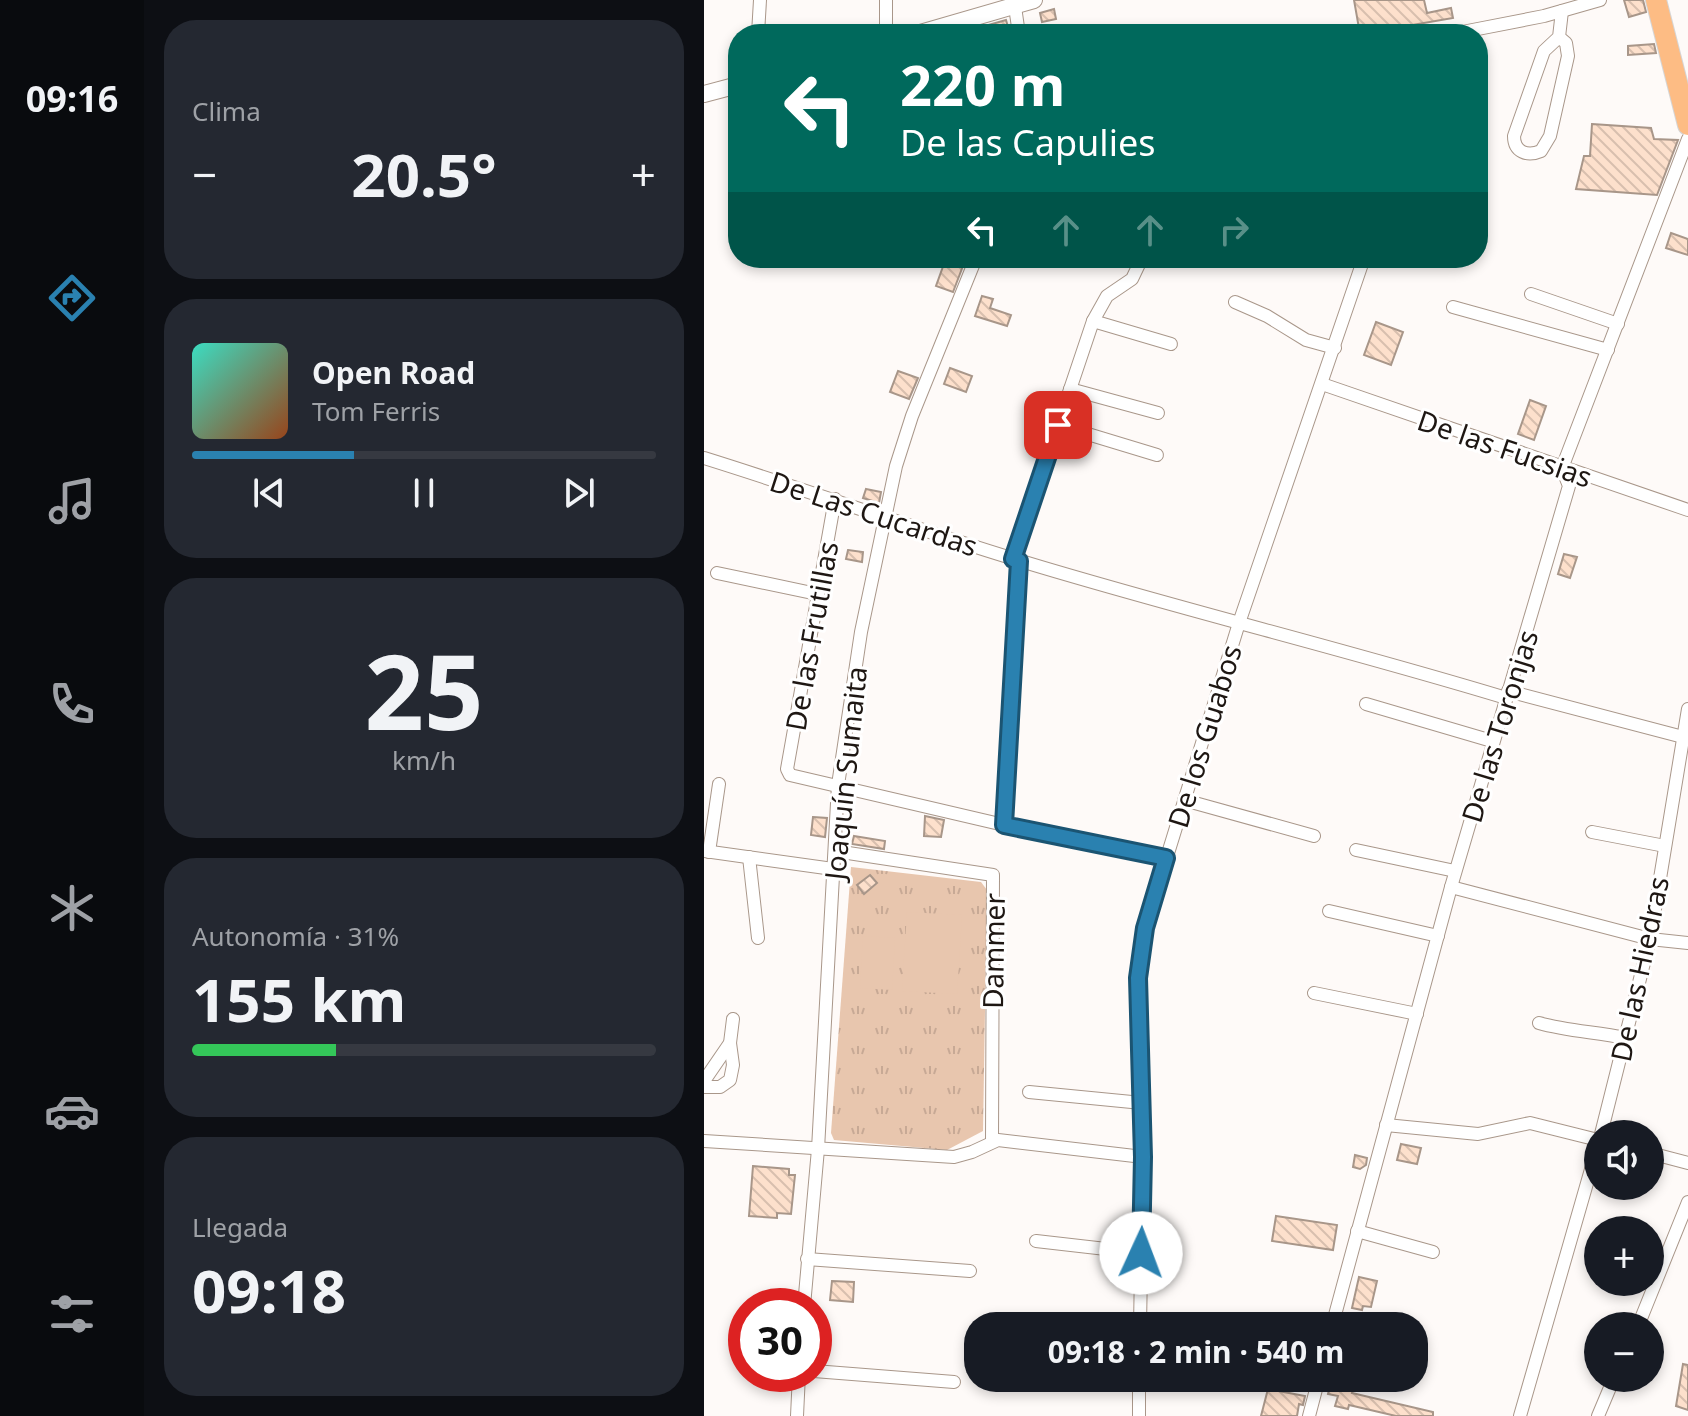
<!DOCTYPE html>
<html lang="es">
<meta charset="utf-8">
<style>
body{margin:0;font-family:"Noto Sans",sans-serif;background:#242831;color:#f1f3f6;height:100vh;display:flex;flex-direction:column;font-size:30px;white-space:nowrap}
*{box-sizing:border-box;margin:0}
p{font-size:26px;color:#9ea1a6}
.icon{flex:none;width:44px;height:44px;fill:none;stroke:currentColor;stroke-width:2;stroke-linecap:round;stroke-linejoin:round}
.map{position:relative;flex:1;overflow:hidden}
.panel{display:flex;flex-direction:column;gap:20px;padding:20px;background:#0d0f14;width:560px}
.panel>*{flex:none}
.hud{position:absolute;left:24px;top:24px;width:760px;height:244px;border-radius:32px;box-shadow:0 4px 12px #0003;background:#00695c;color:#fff;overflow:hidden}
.buttons{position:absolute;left:880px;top:1120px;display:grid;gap:16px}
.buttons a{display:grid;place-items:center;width:80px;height:80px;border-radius:50%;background:#171b24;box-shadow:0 4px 12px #0003;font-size:40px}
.speed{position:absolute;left:24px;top:1288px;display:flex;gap:16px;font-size:40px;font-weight:700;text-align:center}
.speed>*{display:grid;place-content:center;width:104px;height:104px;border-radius:50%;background:#171b24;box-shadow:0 4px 12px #0003;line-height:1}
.speed .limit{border:12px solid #d22;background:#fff;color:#111}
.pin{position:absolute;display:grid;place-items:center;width:68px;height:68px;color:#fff;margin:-34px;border-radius:16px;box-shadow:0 4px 12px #0006}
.me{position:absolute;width:88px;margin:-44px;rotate:2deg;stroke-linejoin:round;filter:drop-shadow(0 0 6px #0008)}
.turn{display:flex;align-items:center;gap:28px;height:168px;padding:0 40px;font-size:36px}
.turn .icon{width:104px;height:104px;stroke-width:2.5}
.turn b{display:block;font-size:56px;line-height:68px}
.lanes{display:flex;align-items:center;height:76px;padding:0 40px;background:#0003;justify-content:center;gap:40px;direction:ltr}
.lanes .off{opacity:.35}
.big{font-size:60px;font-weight:700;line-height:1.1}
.panel .card{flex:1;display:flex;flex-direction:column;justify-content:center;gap:12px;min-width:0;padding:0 28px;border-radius:32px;background:#242831}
.panel .dial{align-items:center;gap:0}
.dial b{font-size:104px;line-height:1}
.song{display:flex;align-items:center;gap:24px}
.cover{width:96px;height:96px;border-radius:12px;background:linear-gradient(135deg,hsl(170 70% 55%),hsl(20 70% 35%))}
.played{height:8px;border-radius:4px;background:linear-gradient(90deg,#2a81b0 35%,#363941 35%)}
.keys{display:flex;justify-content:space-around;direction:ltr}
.heat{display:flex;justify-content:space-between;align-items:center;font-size:44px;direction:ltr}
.charge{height:12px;border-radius:6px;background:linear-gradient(90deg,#34c759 31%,#363941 0)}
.trip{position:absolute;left:260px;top:1312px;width:464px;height:80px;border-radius:32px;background:#171b24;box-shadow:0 4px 12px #0003;font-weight:700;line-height:80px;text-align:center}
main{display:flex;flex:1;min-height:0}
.dock{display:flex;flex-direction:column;width:144px;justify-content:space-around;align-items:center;background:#090b0e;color:#9ea1a6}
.dock .icon{width:56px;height:56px}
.dock .active{color:#2a81b0}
.dock b{font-size:36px;color:#f1f3f6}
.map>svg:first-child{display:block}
.park{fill:url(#park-tufts)}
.pitch{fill:#e8c6ae}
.building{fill:url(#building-back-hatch);stroke:#a89689;stroke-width:2}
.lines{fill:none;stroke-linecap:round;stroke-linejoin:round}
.minor-casing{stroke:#a9978a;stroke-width:14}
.tertiary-casing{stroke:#a9978a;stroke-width:18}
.primary-casing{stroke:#d6d5d5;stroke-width:22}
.minor{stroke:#fff;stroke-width:12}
.tertiary{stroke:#fff;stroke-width:16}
.primary{stroke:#fdbc84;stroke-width:20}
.route-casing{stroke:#1b5472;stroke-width:20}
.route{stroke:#2a81b0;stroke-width:14}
.labels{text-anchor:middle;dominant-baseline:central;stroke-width:6;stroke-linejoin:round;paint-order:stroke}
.street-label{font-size:28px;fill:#1e1713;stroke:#fff}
</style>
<main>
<nav class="dock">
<b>09:16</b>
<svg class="icon active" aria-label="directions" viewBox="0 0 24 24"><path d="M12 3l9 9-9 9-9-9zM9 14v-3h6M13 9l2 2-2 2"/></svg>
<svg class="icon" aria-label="music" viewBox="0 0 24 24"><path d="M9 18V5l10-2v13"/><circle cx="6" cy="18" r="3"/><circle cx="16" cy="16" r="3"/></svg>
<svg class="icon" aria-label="phone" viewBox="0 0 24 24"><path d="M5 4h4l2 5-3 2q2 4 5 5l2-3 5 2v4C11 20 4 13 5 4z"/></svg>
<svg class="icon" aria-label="climate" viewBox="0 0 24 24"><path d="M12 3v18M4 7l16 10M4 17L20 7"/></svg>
<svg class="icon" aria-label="car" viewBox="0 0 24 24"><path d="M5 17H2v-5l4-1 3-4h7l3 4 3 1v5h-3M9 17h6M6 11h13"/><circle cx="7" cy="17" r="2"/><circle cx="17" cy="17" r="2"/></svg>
<svg class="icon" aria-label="filters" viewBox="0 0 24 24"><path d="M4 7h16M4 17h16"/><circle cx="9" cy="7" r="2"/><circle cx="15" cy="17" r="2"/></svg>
</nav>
<section class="panel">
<div class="card"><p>Clima</p>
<div class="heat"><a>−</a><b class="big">20.5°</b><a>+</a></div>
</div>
<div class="card">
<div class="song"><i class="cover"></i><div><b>Open Road</b><p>Tom Ferris</p></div></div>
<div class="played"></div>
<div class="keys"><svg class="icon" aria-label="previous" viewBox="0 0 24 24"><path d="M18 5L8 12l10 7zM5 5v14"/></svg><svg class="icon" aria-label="pause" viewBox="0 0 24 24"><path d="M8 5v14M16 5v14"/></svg><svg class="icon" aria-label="next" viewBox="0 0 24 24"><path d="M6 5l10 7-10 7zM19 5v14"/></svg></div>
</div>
<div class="card dial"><b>25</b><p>km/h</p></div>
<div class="card"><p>Autonomía · 31%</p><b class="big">155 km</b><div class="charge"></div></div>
<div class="card"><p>Llegada</p><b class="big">09:18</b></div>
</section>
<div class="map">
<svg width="984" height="1416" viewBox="0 0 984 1416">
<defs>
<pattern id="park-tufts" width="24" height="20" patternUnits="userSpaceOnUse" patternTransform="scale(2)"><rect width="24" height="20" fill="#e8c6ae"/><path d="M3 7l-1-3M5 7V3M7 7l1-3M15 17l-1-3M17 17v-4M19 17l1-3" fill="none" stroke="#c7a995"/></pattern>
<pattern id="building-back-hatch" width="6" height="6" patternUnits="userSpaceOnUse" patternTransform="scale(2)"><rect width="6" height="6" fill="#fde0cc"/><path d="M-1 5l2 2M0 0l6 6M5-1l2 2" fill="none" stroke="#d8bfae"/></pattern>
</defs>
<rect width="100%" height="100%" fill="#fefaf8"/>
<polygon class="park" points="147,867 277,882 283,890 279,1131 243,1150 130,1140 127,1133"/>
<g class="pitch">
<polygon points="203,912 258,915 253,994 198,991"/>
<polygon points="159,936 191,938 188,990 156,988"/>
</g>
<g class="building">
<polygon points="650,0 720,0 723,13 747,8 749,18 656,34"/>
<polygon points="920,0 939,0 942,12 925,17"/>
<polygon points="350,9 352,19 338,22 336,13"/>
<polygon points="302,20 306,34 253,34"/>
<polygon points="950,44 952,53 924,55 924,46"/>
<polygon points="888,124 947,128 950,139 974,140 953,195 872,189 880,156 886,156"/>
<polygon points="967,233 984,239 984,255 962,248"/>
<polygon points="239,258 262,258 249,292 232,286 241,261"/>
<polygon points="278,296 289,299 286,308 307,315 303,326 271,316"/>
<polygon points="672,322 699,332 687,365 660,355"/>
<polygon points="246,368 268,376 262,392 240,384"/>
<polygon points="194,371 214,378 205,399 186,392"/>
<polygon points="826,400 842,406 830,440 814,434"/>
<polygon points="162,489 177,492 175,503 159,498"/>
<polygon points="144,550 159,552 158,562 142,559"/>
<polygon points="860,554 873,557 866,578 854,574"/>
<polygon points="221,816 240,820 237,837 220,836"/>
<polygon points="109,817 123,818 121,837 107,835"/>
<polygon points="150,836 181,841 180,849 148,844"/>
<polygon points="166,875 173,883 160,894 153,885"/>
<polygon points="697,1144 717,1148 713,1164 693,1160"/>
<polygon points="651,1155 663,1158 662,1165 656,1169 649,1167"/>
<polygon points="49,1166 85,1169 85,1175 91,1175 87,1214 73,1213 73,1218 45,1216"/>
<polygon points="572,1216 633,1225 629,1250 568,1241"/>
<polygon points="655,1277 673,1281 667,1307 659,1306 658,1310 648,1308"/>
<polygon points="128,1281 150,1282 149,1302 126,1300"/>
<polygon points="979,1364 984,1365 984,1410 972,1406"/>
<polygon points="628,1378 651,1384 648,1393 729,1412 729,1416 692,1416 645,1405 644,1409 631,1406 634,1396 624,1394"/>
<polygon points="564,1389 601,1396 599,1405 595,1404 593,1416 557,1416"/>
</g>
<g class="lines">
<g class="minor-casing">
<g id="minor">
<polyline points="310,0 315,34"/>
<polyline points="54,34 56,0"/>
<polyline points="182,34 182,0"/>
<polyline points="748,34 840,16 896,0"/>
<path d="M855,37L862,43L864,56L846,136L837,151C823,157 810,152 810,136L840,51L855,37L858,11"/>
<polyline points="827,294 914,324"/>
<polyline points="531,302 563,316 602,340 631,348"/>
<polyline points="749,307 904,350"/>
<polyline points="389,321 467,344"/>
<polyline points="618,384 984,510"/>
<polyline points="366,389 454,413"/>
<polyline points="354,425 453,455"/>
<path d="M0,458C106,491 211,529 317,561C478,610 641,649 802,698"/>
<polyline points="131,499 83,769 86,775 300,825 462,858"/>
<polyline points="309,559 389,321 403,296 428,279 438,258"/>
<polyline points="13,573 113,594"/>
<polyline points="804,691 979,737"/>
<polyline points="662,704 788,741"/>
<polyline points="480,800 610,836"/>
<polyline points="300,825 315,561"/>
<polyline points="888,832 961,846"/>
<polyline points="652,850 751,871"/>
<polyline points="0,851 129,869"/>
<polyline points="131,851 289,875 288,1141"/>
<polyline points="5,852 15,784"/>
<polyline points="45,857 54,938"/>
<polyline points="747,887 946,939 984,943"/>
<polyline points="625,911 734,936"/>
<polyline points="610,993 713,1014"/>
<path d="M835,1023C863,1031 892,1032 921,1038"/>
<polyline points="0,1081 26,1043 29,1019"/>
<polyline points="0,1087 16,1087 26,1080 29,1065 26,1043"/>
<polyline points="325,1092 438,1103"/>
<polyline points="682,1125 774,1134 826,1123 894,1140"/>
<polyline points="897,1134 946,939 984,709"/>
<polyline points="0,1141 250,1157 268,1152 294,1140 439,1157"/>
<polyline points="946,1153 984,1163"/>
<polyline points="653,1231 729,1252"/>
<polyline points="332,1241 437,1253"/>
<polyline points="103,1259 266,1271"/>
<polyline points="100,1306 114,1149 134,785 157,632 192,466 208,416 272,258"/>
<polyline points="436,1326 439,1157 434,978 441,928 535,623 660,258"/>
<polyline points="628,1326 747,887 865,486 858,468 984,139"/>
<polyline points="934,1326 984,1202"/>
<polyline points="110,1371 250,1382"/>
<polyline points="93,1416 95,1374"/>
<polyline points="435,1416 435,1378"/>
<polyline points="605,1416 615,1378"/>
<polyline points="816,1416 894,1145"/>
<polyline points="894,1416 910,1378"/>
</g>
</g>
<g class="tertiary-casing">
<g id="tertiary">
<polyline points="213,34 330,0"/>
<polyline points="0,94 34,85"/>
</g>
</g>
<g class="primary-casing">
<polyline id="primary" points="952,0 984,125"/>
</g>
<use href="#minor" class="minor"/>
<use href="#tertiary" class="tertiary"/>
<use href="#primary" class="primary"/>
</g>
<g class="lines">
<g class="route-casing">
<polyline id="route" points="354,425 309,559 315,561 300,825 462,858 441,928 434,978 439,1157 437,1253"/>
</g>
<use href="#route" class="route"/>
</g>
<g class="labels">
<g class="street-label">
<text transform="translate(801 448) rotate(19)">De las Fucsias</text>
<text transform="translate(170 513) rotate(18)">De Las Cucardas</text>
<text transform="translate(107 636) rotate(-80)">De las Frutillas</text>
<text transform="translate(795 726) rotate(-73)">De las Toronjas</text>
<text transform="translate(500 736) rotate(-73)">De los Guabos</text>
<text transform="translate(141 773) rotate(-84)">Joaquín Sumaita</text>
<text transform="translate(289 951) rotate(-89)">Dammer</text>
<text transform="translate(935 969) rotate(-78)">De las Hiedras</text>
</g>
</g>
</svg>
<div class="buttons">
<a><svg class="icon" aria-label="sound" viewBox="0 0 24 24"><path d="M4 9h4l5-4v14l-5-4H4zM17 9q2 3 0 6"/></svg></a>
<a>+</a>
<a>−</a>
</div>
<div class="speed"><div class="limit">30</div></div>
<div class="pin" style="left:354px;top:425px;background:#d93025"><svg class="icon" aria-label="arrive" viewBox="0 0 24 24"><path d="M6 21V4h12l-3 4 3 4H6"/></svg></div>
<svg class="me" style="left:437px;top:1253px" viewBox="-20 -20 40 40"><circle r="19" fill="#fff"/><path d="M0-13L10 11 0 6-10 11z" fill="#2a81b0"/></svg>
<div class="trip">09:18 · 2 min · 540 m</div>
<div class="hud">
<div class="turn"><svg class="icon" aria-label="left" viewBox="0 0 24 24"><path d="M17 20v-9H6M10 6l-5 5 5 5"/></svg><div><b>220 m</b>De las Capulies</div></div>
<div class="lanes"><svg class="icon" aria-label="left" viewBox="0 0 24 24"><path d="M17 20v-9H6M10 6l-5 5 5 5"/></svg><svg class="icon off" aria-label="ahead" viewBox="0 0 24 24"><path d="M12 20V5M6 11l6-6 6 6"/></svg><svg class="icon off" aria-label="ahead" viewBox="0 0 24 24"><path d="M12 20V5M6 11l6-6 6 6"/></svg><svg class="icon off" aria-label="right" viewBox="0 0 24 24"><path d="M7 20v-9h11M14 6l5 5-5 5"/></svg></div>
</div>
</div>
</main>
